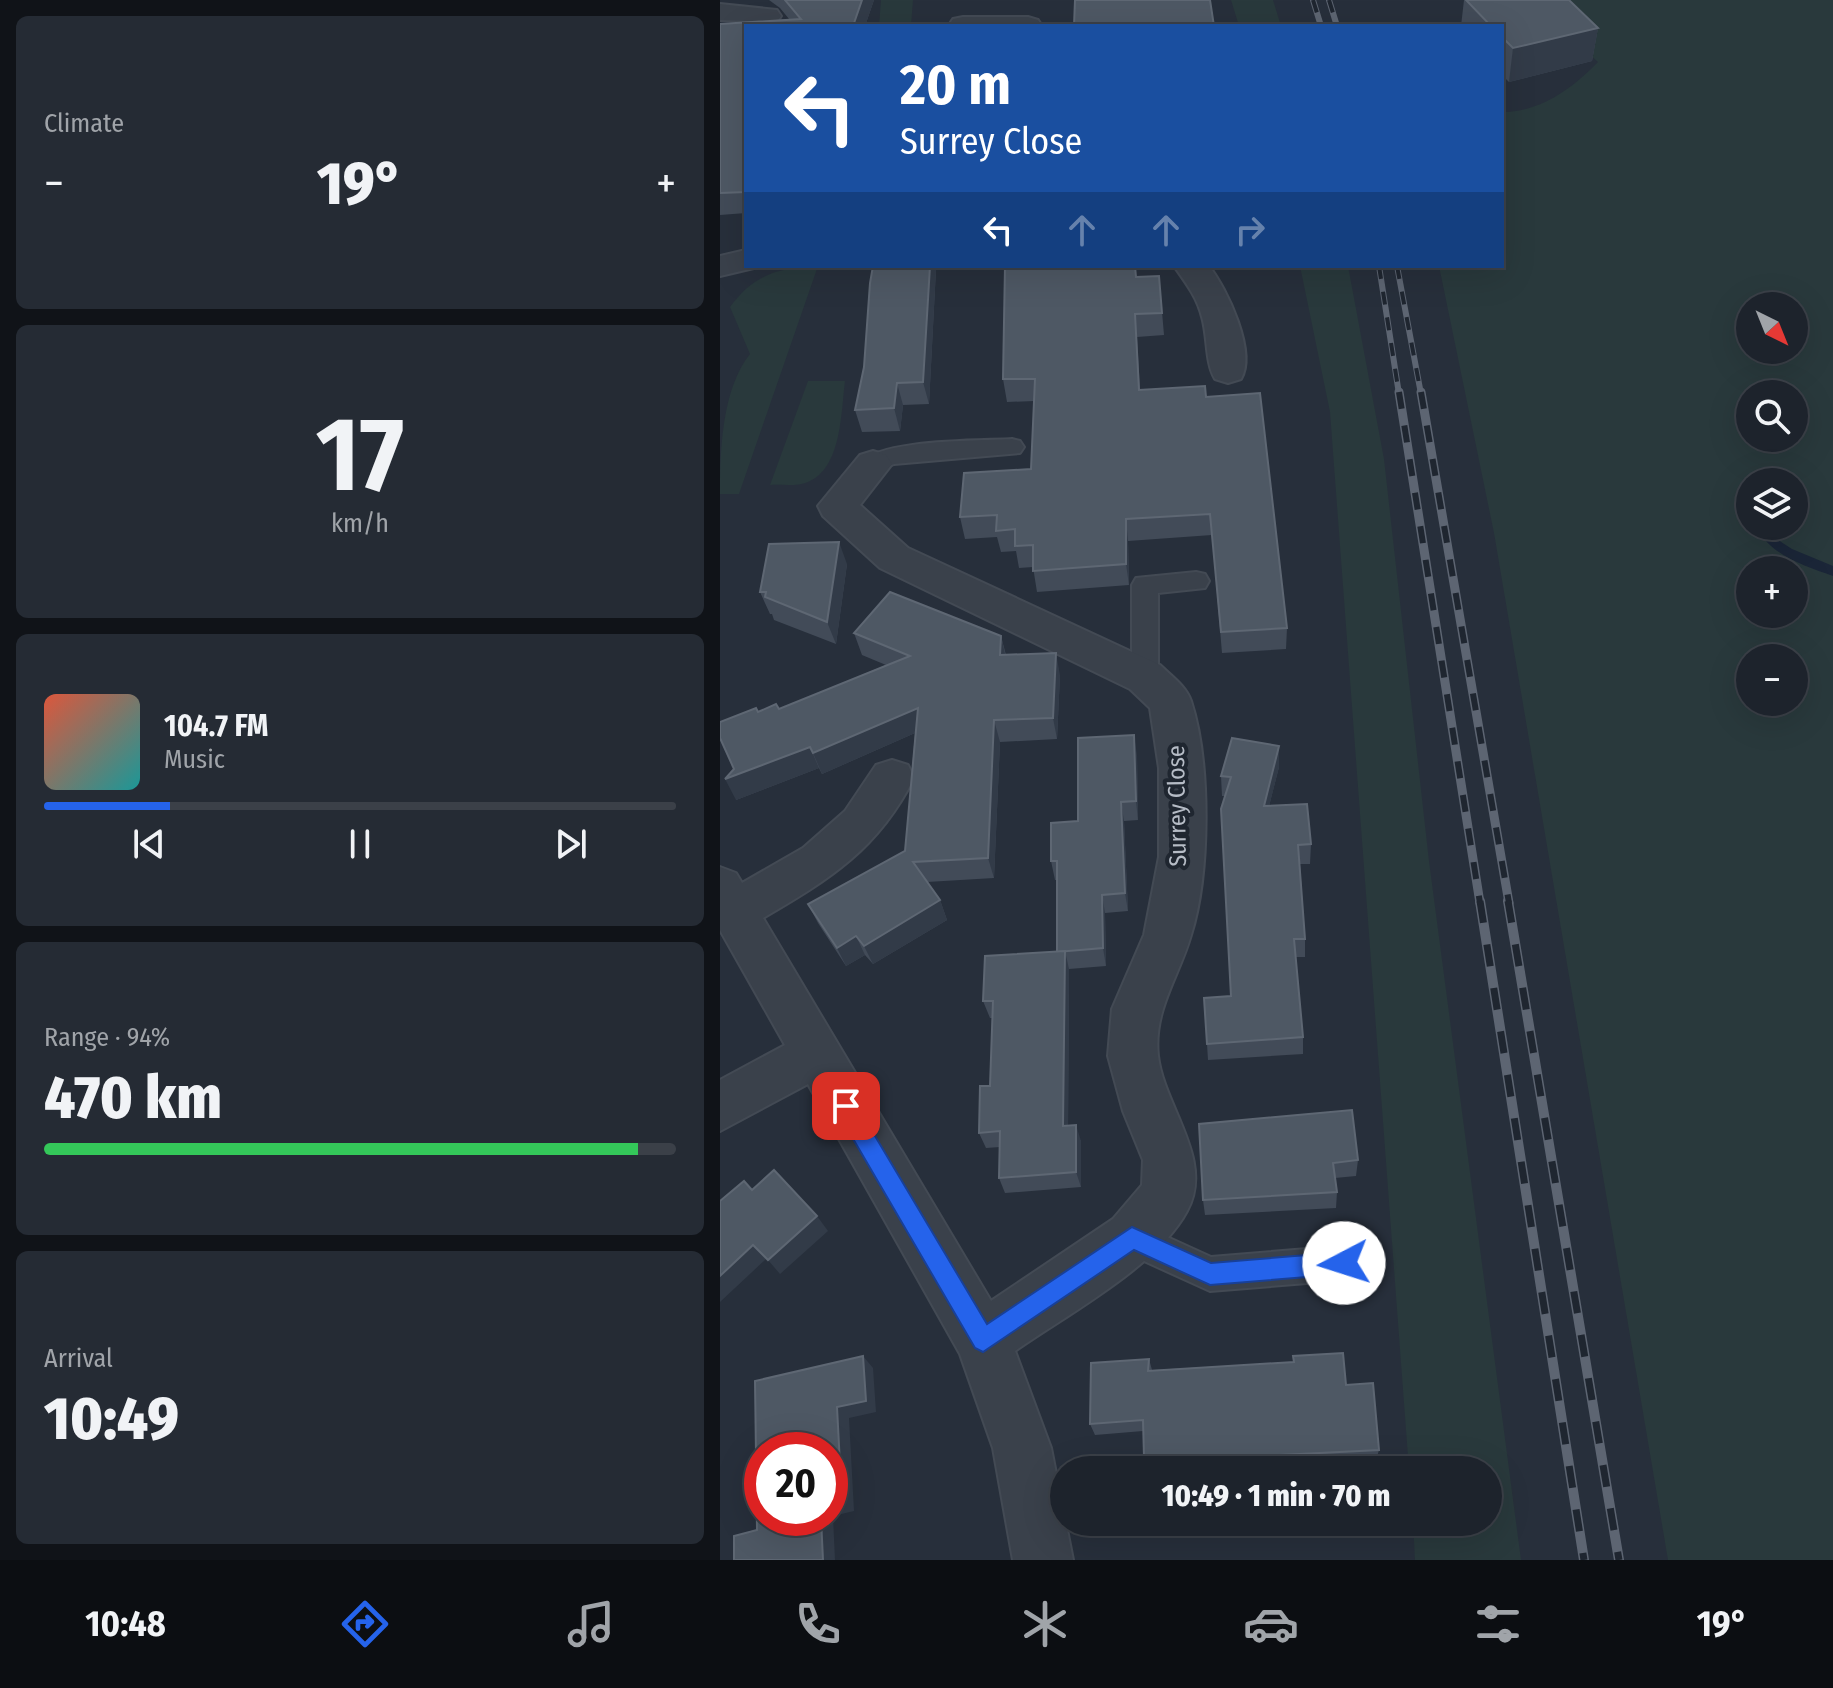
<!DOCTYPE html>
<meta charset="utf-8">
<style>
body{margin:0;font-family:"Fira Sans Condensed",sans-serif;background:#252b34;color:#f1f3f6;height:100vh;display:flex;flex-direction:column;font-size:30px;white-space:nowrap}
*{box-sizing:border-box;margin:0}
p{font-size:26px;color:#a0a4a9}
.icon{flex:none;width:44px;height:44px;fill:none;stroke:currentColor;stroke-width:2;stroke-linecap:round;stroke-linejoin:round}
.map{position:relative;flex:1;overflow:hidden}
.sheet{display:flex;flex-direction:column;gap:16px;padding:16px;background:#101318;width:720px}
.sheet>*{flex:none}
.banner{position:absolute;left:24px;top:24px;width:760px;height:244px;border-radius:0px;box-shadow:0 8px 32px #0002,0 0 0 2px #3b4048;background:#1a4fa0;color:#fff;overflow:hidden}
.needle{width:52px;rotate:137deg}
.tools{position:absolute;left:1016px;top:292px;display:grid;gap:16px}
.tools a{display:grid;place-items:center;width:72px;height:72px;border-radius:50%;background:#1d232c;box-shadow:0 8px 32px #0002,0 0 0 2px #3b4048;font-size:40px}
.speed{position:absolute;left:24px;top:1432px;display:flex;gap:16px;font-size:40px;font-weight:700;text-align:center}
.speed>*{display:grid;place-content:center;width:104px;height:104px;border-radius:50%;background:#1d232c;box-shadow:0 8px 32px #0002,0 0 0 2px #3b4048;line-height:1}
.speed .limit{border:12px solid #d22;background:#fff;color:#111}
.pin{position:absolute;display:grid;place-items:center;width:68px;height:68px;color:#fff;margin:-34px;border-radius:16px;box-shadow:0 4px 12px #0006}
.me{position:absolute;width:88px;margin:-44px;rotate:265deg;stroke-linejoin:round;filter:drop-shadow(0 0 6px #0008)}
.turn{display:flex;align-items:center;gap:28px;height:168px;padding:0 24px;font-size:36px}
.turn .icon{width:104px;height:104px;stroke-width:2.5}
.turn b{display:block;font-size:56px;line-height:68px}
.lanes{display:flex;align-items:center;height:76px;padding:0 24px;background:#0003;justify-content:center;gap:40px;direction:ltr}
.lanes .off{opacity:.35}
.big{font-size:60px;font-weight:800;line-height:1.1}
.sheet .tile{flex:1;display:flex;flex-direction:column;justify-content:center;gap:12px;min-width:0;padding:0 28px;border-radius:12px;background:#252b34}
.sheet .dial{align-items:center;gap:0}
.dial b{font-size:104px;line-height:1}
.song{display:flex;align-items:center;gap:24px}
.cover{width:96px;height:96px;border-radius:12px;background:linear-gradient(135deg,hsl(10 70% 55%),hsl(180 70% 35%))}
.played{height:8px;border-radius:4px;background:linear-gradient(90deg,#2563eb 20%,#3b4048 20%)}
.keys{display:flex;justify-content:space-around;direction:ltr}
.heat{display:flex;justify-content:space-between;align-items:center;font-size:44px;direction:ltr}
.charge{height:12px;border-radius:6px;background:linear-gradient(90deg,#34c759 94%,#3b4048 0)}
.trip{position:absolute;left:330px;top:1456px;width:452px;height:80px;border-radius:40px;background:#1d232c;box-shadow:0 8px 32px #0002,0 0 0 2px #3b4048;font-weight:800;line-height:80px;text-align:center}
.tabs{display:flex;height:128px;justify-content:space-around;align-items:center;background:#0c0e12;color:#a0a4a9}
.tabs .icon{width:56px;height:56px}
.tabs .active{color:#2563eb}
.tabs b{font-size:36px;color:#f1f3f6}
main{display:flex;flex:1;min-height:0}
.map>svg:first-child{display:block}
.green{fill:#29393c;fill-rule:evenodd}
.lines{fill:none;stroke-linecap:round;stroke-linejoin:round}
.stream{fill:#1b2638;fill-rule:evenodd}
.service-casing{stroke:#434a54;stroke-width:4}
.minor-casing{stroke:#434a54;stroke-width:4}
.service{fill:#3a414b;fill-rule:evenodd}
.minor{fill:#3a414b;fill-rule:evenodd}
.rail-far2-casing{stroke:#5d6572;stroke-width:6}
.rail-far1-casing{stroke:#5d6572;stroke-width:9}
.rail-casing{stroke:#5d6572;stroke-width:10}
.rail-far2{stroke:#1f2630;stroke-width:4;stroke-dasharray:13;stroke-linecap:butt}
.rail-far1{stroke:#1f2630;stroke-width:6;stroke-dasharray:17;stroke-linecap:butt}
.rail{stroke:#1f2630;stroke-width:7;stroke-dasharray:22;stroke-linecap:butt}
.wall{fill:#424b58}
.shaded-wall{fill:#323b48}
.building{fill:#4e5864;stroke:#5e6773;stroke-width:2}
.route{fill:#2563eb;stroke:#184099;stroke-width:2}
.labels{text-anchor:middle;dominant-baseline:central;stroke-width:8;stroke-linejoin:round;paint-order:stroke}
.street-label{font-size:24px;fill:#b6bcc6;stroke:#1f2630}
</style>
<main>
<section class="sheet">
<div class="tile"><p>Climate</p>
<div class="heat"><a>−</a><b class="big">19°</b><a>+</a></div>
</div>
<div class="tile dial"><b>17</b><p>km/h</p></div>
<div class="tile">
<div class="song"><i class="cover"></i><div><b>104.7 FM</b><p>Music</p></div></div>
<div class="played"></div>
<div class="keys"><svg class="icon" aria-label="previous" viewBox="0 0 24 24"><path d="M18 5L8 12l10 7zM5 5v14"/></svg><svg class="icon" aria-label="pause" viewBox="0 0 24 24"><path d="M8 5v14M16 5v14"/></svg><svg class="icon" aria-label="next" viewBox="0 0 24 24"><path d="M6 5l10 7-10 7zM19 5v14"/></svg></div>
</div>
<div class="tile"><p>Range · 94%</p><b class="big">470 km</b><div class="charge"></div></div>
<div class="tile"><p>Arrival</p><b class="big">10:49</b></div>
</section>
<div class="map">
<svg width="1113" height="1560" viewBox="0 0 1113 1560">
<rect width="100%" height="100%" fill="#272f3b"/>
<g class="green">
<polygon points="161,0 193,0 191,26 159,26"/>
<polygon points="511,0 553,0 561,26 519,26"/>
<path d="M810,0H1113V1560H948L774,533L719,266H782V112C820,112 852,89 878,62ZM1030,306H1074V350H1030ZM1030,394H1074V438H1030ZM1030,482H1074V526H1030ZM1030,570H1074V614H1030ZM1030,658H1074V702H1030Z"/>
<path d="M98,266L19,494H0C0,450 2,389 30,354L10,307C34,274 58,268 98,266Z"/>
<polygon points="580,266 628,266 664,459 709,861 801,1560 695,1560 693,1522 768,1522 768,1470 689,1470 610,412"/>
<path d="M88,381H125C121,412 122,468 88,482C77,487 61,484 50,485Z"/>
</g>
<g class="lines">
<path class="stream" d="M1052,536L1072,549L1113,566V576C1091,568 1062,559 1046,541L1048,538Z"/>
<g class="service-casing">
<g id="service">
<path d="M292,439L300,441L304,447L300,453L174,464L153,472L145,470L141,464C156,439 262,441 292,439Z"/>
<polygon points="476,572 485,574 489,581 485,588 438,593 438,677 434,684 425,687 416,684 412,677 412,585 416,578"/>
<polygon points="412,1221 491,1257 624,1246 636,1251 641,1263 636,1275 624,1280 490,1291 400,1250 395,1238 400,1226"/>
</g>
</g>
<g class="minor-casing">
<g id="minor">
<polygon points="0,4 57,10 61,16 57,22 0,20"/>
<polygon points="243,17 308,17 318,20 322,26 229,25 233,19"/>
<polygon points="26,250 26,266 38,267 0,276 0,256"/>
<path d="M454,266H489C507,289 537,352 521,379L508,383L495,379C485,362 488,337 482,317C477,297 466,283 454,266Z"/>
<path d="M153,451L166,455L172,464L140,505L188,548L440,665C451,676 466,686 471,701C491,762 490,875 471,935C459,977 433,1010 438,1056C444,1107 495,1160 467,1211C438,1266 346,1315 295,1351L331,1448L353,1560H293L273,1448L240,1354L88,1084L0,1131V1080L65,1045L0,930V867L16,873L22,883L83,848L125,811L156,765L172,760L188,765L194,778C158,849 110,879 43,918L271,1301L393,1219L422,1185L423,1160L403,1111L388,1056L392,1009L424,935L439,857V768L430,708L410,689L160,568L103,516L98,506L140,455Z"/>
</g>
</g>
<use href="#service" class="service"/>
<use href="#minor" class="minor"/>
<g class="rail-far2-casing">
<g id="rail-far2">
<polyline points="593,0 601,26"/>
<polyline points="609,0 617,26"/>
<polyline points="659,266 679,394"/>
<polyline points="677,266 701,394"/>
</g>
</g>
<g class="rail-far1-casing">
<g id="rail-far1">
<polyline points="679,392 760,903"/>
<polyline points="701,392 789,903"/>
</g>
</g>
<g class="rail-casing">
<g id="rail">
<polyline points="760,901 864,1560"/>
<polyline points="788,901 899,1560"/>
</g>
</g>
<use href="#rail-far2" class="rail-far2"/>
<use href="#rail-far1" class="rail-far1"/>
<use href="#rail" class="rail"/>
</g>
<g class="wall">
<polygon points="49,0 154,0 145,26 26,26 26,213 0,215 0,24 69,19 60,8"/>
<polygon points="744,0 849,0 878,28 872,61 789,82 782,75 782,26 741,26"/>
<polygon points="153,266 266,266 216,269 209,404 183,405 180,431 142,432 135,410 144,367"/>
<polygon points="439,276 444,335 417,337 420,390 486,397 567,628 566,649 502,653 492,535 408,541 409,585 317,592 313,567 299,568 296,551 281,552 277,537 245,539 240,517 311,469 314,401 287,402 283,379 416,277"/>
<polygon points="127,564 116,644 54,620 52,614 50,614 40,592"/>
<polygon points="134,633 281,636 286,655 340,675 337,739 280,742 274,878 207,882 220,900 227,920 153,964 145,955 126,966 98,923 88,904 185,851 195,733 102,774 99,768 16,800 14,769 38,712 59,709 166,665 142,655"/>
<polygon points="417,755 418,820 404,821 408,911 385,913 386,966 349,969 348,1126 361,1141 361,1187 285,1193 279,1178 280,1147 266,1148 259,1133 270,1086 272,1018 270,1018 263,1001 337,952 337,880 335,880 331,861 358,821"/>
<polygon points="559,767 549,806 591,844 590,864 580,864 585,939 585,957 576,957 583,1037 583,1054 488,1060 487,1044 511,996 505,796 502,796 501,776"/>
<polygon points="632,1110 638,1160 636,1176 615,1178 617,1192 616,1208 485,1215 483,1200"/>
<polygon points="573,1356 626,1385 659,1450 656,1460 561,1465 561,1470 432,1470 432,1466 427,1467 424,1457 423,1431 375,1435 370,1424 429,1359 432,1370 573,1362"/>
</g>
<g class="shaded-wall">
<polygon points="142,0 154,0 145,26 133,26"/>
<polygon points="878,28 872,61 789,82 793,48"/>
<polygon points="210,266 215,266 216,269 209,404 203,382"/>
<polygon points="177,383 183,405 180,431 174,408"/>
<polygon points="406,519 408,541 409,585 406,564"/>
<polygon points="119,542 127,564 116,644 107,622"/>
<polygon points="281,636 286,658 280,655"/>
<polygon points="336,653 340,675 337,739 333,718"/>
<polygon points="198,708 204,729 102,774 93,753"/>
<polygon points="274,720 280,742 274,878 268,858"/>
<polygon points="414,735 417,755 418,820 416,801"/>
<polygon points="559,746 559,767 544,826 544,806"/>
<polygon points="90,747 99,768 16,800 5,779"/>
<polygon points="401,802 404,821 408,911 405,893"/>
<polygon points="382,895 385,913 386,966 383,948"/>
<polygon points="220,900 227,920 153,964 144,946"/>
<polygon points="136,936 145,955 126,966 117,948"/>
<polygon points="345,951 349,969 348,1142 343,1126"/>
<polygon points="356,1125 361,1141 361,1187 356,1172"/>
<polygon points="97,1216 108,1231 60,1274 48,1260"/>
<polygon points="33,1245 46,1259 0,1302 0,1276"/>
<polygon points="143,1356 153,1368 156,1412 129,1418 134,1511 113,1516 115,1560 103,1560 101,1518 110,1518 117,1407"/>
</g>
<g class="building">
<polygon points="65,0 142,0 133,26 26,26 26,192 0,193 0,24 81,19"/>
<polygon points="355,0 490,0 494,26 354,26"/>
<polygon points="746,0 849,0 878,28 793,48 782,37 782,26 771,26"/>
<polygon points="153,266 210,266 203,382 177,383 174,408 135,410 144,367 150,283"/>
<polygon points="285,266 415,266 416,277 439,276 442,313 415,314 419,390 485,386 486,397 540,393 567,628 501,632 490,514 406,519 406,564 313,571 313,545 295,546 295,529 276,531 277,515 240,517 244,473 311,469 315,379 283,379"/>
<polygon points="119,542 107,622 45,597 46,592 40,592 49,544"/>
<polygon points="170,592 281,636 280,655 336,653 333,718 274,720 268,858 193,862 220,900 144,946 136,936 117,948 88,904 185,851 198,708 93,753 90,747 5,779 14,769 0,738 0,722 36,708 38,712 56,704 59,709 190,656 134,633"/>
<polygon points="414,735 416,801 401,802 405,893 382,895 383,948 337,952 337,861 331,861 331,823 358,821 358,738"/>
<polygon points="512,738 559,746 544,806 587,804 591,844 578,845 585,939 574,939 583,1037 487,1044 484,998 511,996 501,809 511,777 501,776"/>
<polygon points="345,951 343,1126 356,1125 356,1172 279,1178 280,1131 259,1133 260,1086 270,1086 273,1001 263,1001 265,956"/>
<polygon points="632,1110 638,1160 613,1163 617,1192 483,1200 479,1124"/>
<polygon points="54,1170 97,1216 48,1260 33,1245 0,1276 0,1201 24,1181 32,1190"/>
<polygon points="623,1353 626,1385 653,1383 659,1450 560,1455 561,1467 524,1470 432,1470 432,1457 424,1457 423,1420 370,1424 371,1363 429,1359 428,1371 574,1362 573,1356"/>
<polygon points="143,1356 146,1401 117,1407 122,1503 110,1505 110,1450 42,1450 42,1518 101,1518 103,1560 14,1560 14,1536 37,1530 35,1381"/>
</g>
<polygon class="route" points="126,1096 133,1099 267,1324 412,1227 491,1263 624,1252 632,1255 635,1263 632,1271 624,1274 490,1285 414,1250 263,1352 255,1348 118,1113 115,1106 118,1099"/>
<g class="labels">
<g class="street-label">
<text transform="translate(457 806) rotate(-91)">Surrey Close</text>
</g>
</g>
</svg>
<div class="tools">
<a><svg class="needle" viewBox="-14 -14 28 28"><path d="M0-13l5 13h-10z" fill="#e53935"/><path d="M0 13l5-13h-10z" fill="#a0a4a9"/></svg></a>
<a><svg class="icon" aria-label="search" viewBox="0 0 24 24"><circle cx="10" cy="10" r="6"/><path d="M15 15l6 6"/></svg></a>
<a><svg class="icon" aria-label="layers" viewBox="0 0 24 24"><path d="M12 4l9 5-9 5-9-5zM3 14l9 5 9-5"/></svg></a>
<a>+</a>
<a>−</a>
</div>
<div class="speed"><div class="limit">20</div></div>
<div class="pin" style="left:126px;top:1106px;background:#d93025"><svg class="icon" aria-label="arrive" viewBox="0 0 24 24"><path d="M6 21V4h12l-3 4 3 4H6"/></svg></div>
<svg class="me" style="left:624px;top:1263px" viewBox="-20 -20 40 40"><circle r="19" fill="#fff"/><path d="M0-13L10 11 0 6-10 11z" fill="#2563eb"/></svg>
<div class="trip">10:49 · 1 min · 70 m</div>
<div class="banner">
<div class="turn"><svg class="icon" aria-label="left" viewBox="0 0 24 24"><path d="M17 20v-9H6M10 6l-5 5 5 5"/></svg><div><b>20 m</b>Surrey Close</div></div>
<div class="lanes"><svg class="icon" aria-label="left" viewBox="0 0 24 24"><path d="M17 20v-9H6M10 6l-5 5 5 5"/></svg><svg class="icon off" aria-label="ahead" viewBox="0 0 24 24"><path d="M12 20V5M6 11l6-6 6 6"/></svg><svg class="icon off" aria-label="ahead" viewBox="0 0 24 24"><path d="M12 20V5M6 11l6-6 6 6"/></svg><svg class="icon off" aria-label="right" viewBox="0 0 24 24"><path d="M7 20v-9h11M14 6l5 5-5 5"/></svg></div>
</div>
</div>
</main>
<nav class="tabs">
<b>10:48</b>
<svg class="icon active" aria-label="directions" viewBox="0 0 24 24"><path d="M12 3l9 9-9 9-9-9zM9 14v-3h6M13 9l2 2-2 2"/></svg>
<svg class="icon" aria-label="music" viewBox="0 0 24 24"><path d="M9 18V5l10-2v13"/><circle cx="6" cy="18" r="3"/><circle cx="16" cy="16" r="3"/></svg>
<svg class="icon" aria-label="phone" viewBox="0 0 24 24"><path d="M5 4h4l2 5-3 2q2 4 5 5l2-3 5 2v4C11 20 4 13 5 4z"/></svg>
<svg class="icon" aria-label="climate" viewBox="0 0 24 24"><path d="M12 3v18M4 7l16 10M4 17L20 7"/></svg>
<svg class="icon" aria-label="car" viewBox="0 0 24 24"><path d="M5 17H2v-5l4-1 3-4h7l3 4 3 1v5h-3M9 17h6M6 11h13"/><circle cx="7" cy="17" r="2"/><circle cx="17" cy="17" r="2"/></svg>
<svg class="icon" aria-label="filters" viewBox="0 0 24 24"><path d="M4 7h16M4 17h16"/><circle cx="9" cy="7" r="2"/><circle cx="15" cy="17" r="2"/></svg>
<b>19°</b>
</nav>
